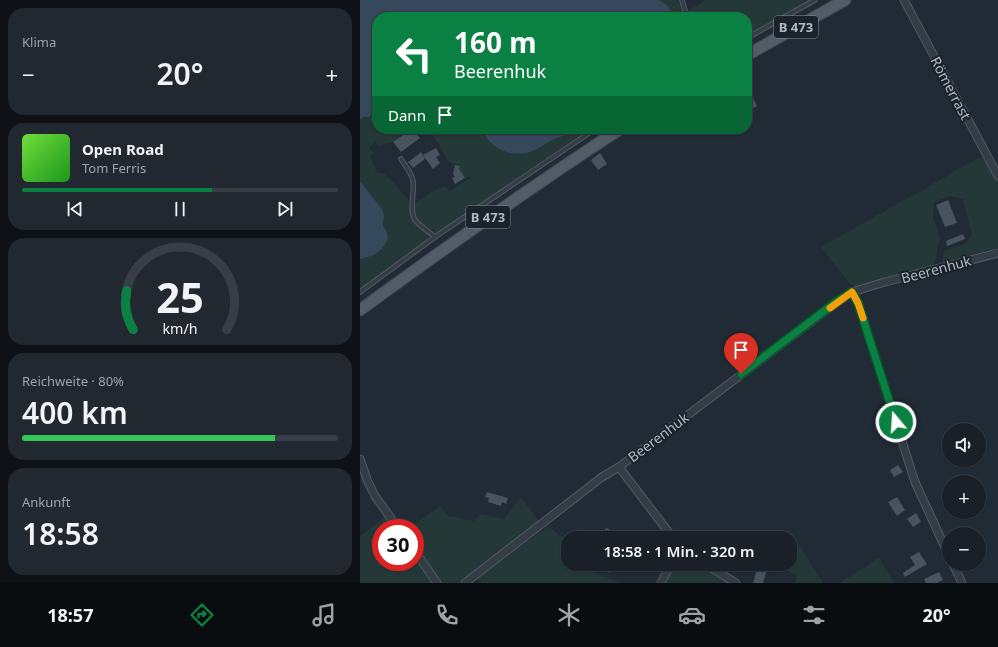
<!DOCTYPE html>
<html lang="de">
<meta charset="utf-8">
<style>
body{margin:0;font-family:"Noto Sans",sans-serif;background:#222830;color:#f1f3f6;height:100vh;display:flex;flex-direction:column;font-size:15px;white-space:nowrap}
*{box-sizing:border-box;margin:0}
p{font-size:13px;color:#9fa3a8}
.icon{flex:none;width:22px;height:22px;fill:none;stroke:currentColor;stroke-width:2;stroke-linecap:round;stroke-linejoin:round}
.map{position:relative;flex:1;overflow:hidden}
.drawer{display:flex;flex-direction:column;gap:8px;padding:8px;background:#0e1216;width:360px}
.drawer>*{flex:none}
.top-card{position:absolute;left:12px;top:12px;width:380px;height:122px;border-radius:16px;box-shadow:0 1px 3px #0004,0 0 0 1px #373e45;background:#0b8043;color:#fff;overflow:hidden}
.buttons{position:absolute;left:582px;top:423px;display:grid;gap:8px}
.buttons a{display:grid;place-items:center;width:44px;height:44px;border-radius:50%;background:#192028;box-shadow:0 1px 3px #0004,0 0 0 1px #373e45;font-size:20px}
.speed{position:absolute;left:12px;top:519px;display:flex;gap:8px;font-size:20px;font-weight:700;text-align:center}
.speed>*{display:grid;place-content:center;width:52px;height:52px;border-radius:50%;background:#192028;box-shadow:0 1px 3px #0004,0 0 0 1px #373e45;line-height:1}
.speed .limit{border:6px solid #d22;background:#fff;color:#111}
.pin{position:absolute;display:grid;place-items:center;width:34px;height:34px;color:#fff;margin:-41px -17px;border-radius:50% 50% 50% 0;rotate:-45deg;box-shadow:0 0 4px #0007}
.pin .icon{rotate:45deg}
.me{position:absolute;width:44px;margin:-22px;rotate:342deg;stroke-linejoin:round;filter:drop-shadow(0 0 3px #0008)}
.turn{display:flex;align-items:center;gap:14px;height:84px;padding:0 16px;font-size:18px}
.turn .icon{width:52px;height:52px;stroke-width:2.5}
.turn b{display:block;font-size:28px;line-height:34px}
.then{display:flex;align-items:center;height:38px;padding:0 16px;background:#0003;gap:8px;font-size:15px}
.big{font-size:30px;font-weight:600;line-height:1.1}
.drawer .tile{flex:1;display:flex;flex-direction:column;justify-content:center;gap:6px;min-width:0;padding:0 14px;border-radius:16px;background:#222830}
.drawer .dial{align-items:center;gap:0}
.dial svg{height:104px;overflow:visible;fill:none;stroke:#373e45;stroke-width:7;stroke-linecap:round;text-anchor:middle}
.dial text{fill:#f1f3f6;stroke:none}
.song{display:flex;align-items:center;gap:12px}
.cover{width:48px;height:48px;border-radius:6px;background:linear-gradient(135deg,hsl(100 70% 55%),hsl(120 70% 35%))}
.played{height:4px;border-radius:2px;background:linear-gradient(90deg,#0b8043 60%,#373e45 60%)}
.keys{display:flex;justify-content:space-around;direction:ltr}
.heat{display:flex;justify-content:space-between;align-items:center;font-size:22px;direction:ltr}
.charge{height:6px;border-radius:3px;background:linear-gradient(90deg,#34c759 80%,#373e45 0)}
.trip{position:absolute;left:201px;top:531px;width:236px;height:40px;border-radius:16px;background:#192028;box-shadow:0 1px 3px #0004,0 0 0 1px #373e45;font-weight:600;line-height:40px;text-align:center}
.tabs{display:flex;height:64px;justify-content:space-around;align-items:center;background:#0a0d10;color:#9fa3a8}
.tabs .icon{width:28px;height:28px}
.tabs .selected{color:#0b8043}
.tabs b{font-size:18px;color:#f1f3f6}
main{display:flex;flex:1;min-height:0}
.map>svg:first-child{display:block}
.green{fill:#243837}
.water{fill:#36485c}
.building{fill:#47535f}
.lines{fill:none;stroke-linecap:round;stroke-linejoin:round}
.service-casing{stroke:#525b64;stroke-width:5.5}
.minor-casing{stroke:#525b64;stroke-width:9}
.primary-casing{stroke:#3e4650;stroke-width:13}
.service{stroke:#343d46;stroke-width:3.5}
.minor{stroke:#343d46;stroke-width:7}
.primary{stroke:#525c66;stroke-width:11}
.route-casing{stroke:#07532c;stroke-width:10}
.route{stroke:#0b8043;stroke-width:7}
.slow{stroke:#f59e0b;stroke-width:7}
.labels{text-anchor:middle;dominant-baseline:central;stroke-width:4;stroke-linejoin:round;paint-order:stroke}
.shield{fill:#1a222a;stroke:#828b95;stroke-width:1}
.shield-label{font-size:13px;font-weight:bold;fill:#afb8c3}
.street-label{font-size:14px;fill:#afb8c3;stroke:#1a222a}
</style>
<main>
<section class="drawer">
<div class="tile"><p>Klima</p>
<div class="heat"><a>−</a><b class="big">20°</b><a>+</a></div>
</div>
<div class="tile">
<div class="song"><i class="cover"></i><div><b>Open Road</b><p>Tom Ferris</p></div></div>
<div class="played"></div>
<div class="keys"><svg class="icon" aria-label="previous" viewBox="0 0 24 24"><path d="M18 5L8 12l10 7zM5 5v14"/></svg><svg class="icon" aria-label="pause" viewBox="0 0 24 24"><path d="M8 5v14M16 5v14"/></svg><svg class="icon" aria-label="next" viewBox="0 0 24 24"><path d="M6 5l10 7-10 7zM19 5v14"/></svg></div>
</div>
<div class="tile dial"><svg viewBox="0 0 100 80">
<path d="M14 69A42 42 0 1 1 86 69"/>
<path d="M14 69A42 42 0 0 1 9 39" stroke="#0b8043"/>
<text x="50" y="56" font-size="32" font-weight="700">25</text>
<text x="50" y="72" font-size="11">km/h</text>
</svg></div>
<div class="tile"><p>Reichweite · 80%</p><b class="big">400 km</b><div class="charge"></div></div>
<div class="tile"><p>Ankunft</p><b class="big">18:58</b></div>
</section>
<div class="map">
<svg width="638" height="583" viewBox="0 0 638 583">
<rect width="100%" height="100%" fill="#212b35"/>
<g class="green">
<polygon points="299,0 321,0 326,17 314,17 307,5"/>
<polygon points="346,0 452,0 387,36 387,17 330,17 328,11"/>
<polygon points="17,108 17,129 52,129 33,142 18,146 16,142 15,141 9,147 13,153 10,156 13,161 12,162 16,168 15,172 24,174 33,182 49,201 52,218 56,225 68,234 68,241 0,290 0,259 14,255 20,252 26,230 23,226 24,215 22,209 0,181 0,120 13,113"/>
<path d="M72,129H122C128,148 151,158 170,152C179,149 186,143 194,138C200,135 205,134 210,129H230L169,170L79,233C67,228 50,219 55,203L77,189L86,186L90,191L110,178L109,176L105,178L99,170L100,166L89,162L70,130Z"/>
<polygon points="624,155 638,182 638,248 582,263 584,251 605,244 612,234 603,199 590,196 574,202 573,218 580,238 574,266 496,287 489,283 461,247"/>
<polygon points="161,497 179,521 100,583 80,583 55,547 55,528 49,528 80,506 88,516 114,521 121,514 144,519"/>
<polygon points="25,516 34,528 21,528 21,562 55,562 55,557 73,583 0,583 0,537"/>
<polygon points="188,526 208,542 208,564 225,564 228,570 260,583 120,583 117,579"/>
<polygon points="436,540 463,583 435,583 437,575 427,571"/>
<polygon points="519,558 534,583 479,583"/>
<polygon points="312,564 340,564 371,583 303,583"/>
</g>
<g class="water">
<polygon points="0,0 299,0 307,5 314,17 17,17 17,108 9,117 4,117 0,120"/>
<path d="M122,129H210C207,132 204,136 200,137C197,138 195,138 192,140C185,144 178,149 170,152C150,158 129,148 122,129Z"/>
<path d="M0,181L22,209L24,215L23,226L26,230L28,238C21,254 15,255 0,259Z"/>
</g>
<g class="building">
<polygon points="387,86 397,106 390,110 387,104"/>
<polygon points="52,129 60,138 41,152 33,142"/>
<polygon points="76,148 80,155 76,157 80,163 73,169 63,155"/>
<polygon points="61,152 65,159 53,168 48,162"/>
<polygon points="240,153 247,164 238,170 231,160"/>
<polygon points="95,165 100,166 99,169 105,178 95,184 92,178 95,177 93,174"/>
<polygon points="588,200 597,223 585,227 576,205"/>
<polygon points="603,234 605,239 587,246 586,241"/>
<polygon points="538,465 543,472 534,477 530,470"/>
<polygon points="127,492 148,498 146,504 142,502 141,506 128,502 129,498 125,497"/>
<polygon points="537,497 545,510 537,516 528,502"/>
<polygon points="556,513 561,522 553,527 547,519"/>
<polygon points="246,528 255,532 252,538 241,538"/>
<polygon points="559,552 567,564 545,577 543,573 555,565 550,557"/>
<polygon points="231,564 254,564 250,573 238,567 236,571 230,569 232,565"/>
<polygon points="398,566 407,569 403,583 393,583"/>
<polygon points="579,572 583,580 577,583 566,583 564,579"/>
</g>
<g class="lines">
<g class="service-casing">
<g id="service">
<polyline points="322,0 327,17"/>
<polyline points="387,38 455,0"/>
<path d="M41,159C45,166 52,173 53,181C55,193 49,206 54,218C58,226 69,231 75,237"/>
<polyline points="0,292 75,237 235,129"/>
</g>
</g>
<g class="minor-casing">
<g id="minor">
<polyline points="544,0 638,176"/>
<polyline points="492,292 498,303 555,482 589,556"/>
<polyline points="0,459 8,482 15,496 38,528"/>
<polyline points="259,467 313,538"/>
<polyline points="55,551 77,583"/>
<polyline points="345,564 376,583"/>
<polyline points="593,564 602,583"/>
<polyline points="105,583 242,477 259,467 476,303 492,292 525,282 638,253"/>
<polyline points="301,583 311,564"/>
</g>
</g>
<g class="primary-casing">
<g id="primary">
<polyline points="387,55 485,0"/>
<path d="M0,310C85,248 171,187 260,129"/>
</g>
</g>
<use href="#service" class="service"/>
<use href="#minor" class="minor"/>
<use href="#primary" class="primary"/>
</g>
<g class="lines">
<g class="route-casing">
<polyline id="route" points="381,374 476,302 492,292 498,303 536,422"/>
</g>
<use href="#route" class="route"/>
<polyline class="slow" points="470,308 492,292 498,303 503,318"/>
</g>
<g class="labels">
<g class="shield">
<rect x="414" y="16" width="44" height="22" rx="3"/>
<rect x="106" y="206" width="44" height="22" rx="3"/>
</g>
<g class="shield-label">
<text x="436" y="27">B 473</text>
<text x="128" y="217">B 473</text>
</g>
<g class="street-label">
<text transform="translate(591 88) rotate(62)">Römerrast</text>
<text transform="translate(576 269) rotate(-15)">Beerenhuk</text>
<text transform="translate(298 437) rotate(-37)">Beerenhuk</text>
</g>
</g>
</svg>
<div class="buttons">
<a><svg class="icon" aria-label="sound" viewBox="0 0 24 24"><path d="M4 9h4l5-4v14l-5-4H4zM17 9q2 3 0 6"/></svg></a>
<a>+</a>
<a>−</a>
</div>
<div class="speed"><div class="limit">30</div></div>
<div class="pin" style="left:381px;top:374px;background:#d93025"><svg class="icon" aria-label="arrive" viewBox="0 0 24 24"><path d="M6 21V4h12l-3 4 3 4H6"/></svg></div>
<svg class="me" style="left:536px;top:422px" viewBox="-20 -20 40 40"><circle r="17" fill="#0b8043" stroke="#fff" stroke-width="3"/><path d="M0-11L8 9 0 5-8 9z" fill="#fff"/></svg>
<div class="trip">18:58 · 1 Min. · 320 m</div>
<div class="top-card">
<div class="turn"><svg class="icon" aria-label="left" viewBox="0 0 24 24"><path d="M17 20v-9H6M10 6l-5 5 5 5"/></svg><div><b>160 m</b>Beerenhuk</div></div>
<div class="then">Dann<svg class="icon" aria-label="arrive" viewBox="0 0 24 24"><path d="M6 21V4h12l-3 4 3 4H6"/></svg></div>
</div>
</div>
</main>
<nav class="tabs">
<b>18:57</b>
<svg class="icon selected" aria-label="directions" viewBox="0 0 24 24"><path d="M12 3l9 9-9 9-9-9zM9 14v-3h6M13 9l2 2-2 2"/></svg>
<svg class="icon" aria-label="music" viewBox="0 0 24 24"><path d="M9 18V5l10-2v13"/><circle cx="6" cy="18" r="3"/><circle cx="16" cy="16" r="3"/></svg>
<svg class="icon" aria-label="phone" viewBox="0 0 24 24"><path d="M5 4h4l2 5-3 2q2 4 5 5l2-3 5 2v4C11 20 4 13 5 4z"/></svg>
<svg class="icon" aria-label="climate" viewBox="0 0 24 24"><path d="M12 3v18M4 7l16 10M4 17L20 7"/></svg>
<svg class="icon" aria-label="car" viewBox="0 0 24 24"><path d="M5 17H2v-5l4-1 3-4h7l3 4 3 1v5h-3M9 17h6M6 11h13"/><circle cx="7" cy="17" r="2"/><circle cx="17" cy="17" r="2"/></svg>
<svg class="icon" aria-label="filters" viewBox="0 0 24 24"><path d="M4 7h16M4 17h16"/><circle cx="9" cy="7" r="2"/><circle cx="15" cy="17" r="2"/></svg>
<b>20°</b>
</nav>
